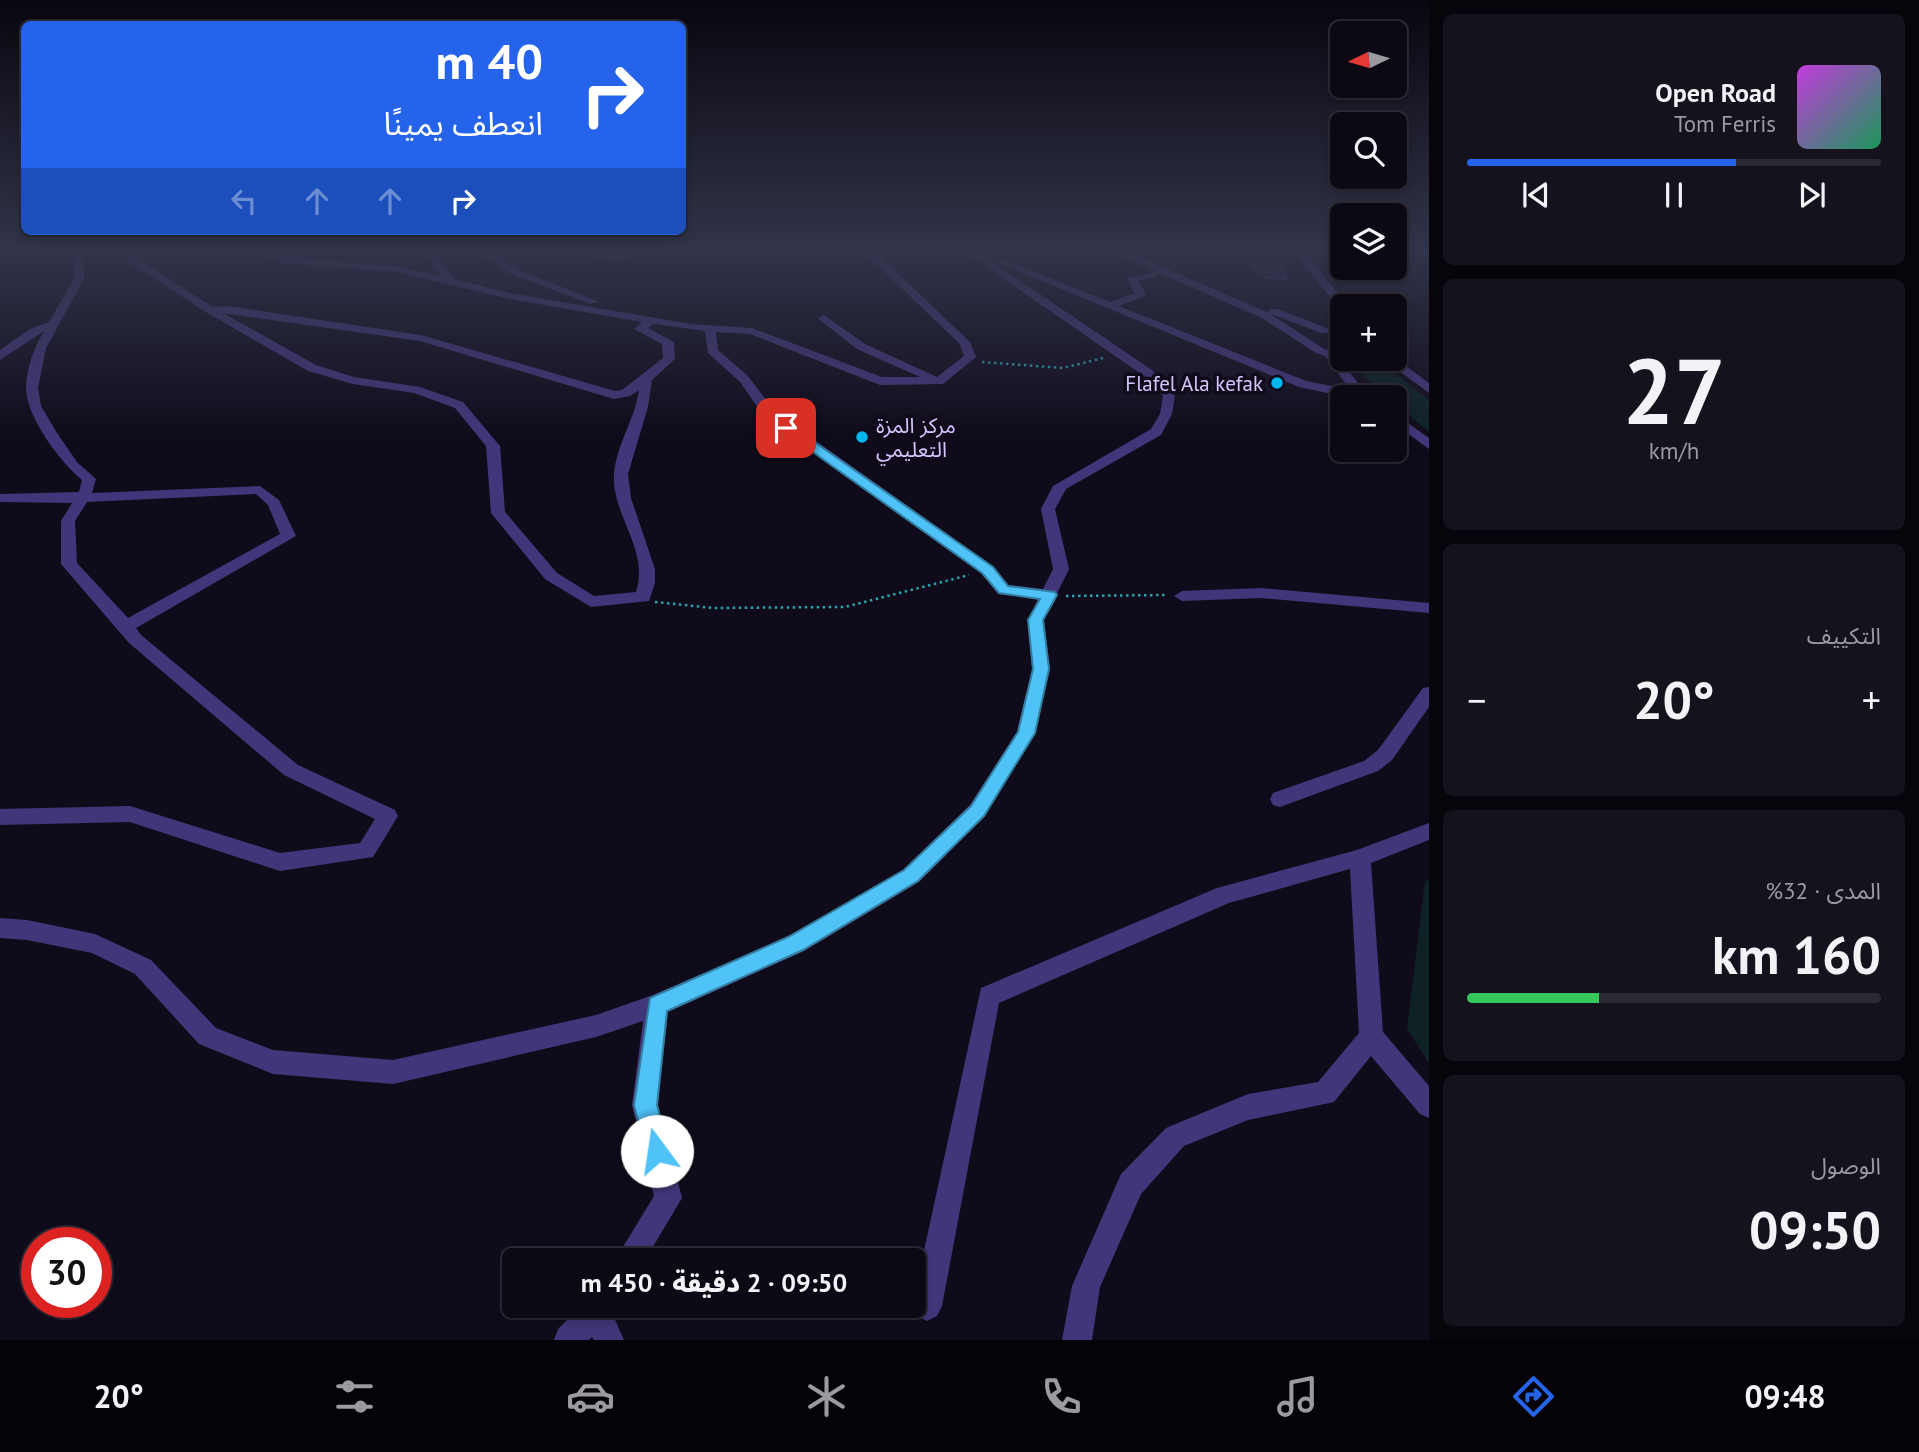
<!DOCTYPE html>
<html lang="ar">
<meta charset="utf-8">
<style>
body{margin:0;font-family:"PT Sans","Noto Sans Arabic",sans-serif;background:#15111d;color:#f1f3f6;direction:rtl;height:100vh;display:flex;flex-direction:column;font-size:26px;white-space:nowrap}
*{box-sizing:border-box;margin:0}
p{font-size:23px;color:#9a9aa0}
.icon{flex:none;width:38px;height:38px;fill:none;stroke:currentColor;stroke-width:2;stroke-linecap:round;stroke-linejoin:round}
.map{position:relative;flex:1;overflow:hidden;direction:ltr}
.side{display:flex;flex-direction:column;gap:14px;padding:14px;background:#07040b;width:490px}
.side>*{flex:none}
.hud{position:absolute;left:21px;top:21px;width:665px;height:214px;border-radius:10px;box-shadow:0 4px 10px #0003,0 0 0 2px #2c2934;direction:rtl;background:#2563eb;color:#fff;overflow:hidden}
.needle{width:46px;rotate:265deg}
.buttons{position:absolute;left:1330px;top:21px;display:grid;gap:14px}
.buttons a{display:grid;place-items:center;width:77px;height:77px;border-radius:10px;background:#0c0814;box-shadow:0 4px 10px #0003,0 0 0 2px #2c2934;font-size:35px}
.speed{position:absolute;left:21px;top:1227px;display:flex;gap:14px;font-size:35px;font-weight:700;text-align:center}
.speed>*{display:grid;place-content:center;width:91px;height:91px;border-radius:50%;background:#0c0814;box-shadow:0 4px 10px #0003,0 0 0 2px #2c2934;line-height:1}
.speed .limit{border:10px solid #d22;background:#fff;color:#111}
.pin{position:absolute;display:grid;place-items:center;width:60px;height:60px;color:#fff;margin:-30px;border-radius:14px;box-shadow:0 4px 10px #0006}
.me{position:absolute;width:77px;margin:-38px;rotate:346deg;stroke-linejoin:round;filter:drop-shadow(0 0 5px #0008)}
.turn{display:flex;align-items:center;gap:24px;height:147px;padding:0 28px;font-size:32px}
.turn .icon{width:91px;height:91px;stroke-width:2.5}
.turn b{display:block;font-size:49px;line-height:60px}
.lanes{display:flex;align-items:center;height:66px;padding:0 28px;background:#0003;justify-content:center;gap:35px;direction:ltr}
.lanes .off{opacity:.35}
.big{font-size:52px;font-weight:800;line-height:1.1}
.side .widget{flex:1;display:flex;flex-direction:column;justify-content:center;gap:10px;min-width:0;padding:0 24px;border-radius:10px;background:#15111d}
.side .dial{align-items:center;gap:0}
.dial b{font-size:91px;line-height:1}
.song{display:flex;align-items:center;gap:21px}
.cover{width:84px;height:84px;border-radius:10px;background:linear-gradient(135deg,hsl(290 70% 55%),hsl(150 70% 35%))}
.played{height:7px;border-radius:4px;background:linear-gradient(90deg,#2563eb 65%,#2c2934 65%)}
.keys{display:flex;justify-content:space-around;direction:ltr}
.heat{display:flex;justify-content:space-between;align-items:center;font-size:38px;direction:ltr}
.charge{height:10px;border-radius:5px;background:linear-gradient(90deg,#34c759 32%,#2c2934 0)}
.trip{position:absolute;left:502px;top:1248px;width:424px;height:70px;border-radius:10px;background:#0c0814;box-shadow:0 4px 10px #0003,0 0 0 2px #2c2934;font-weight:800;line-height:70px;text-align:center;direction:rtl}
.tab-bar{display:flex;height:112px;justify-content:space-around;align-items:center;background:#050308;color:#9a9aa0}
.tab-bar .icon{width:49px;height:49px}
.tab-bar .active{color:#2563eb}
.tab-bar b{font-size:32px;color:#f1f3f6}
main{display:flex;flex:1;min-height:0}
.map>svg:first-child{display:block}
.green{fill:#0e2225}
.building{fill:#24173c;stroke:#3e2968;stroke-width:2}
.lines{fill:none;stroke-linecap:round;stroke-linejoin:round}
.path{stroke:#2da1ab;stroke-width:2.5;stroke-dasharray:2.5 3.5;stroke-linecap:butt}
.minor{fill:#42367a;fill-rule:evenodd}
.route{fill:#4fc3f7;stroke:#337fa1;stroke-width:2}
.poi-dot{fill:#01b5ee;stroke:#100b1b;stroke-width:2.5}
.labels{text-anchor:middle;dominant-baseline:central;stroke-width:7;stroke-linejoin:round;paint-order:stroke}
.far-poi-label{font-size:21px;fill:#d4c5ff;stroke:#100b1b;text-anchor:end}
</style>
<main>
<section class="side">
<div class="widget">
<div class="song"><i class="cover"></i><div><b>Open Road</b><p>Tom Ferris</p></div></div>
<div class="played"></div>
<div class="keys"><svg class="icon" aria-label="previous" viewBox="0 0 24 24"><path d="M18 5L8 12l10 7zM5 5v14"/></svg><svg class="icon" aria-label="pause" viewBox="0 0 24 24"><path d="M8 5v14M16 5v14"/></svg><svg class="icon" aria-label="next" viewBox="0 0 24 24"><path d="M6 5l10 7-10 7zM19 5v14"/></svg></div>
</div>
<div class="widget dial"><b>27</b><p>km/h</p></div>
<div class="widget"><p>التكييف</p>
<div class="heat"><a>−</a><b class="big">20°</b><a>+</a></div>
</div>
<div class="widget"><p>المدى · 32%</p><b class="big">160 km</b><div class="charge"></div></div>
<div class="widget"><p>الوصول</p><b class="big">09:50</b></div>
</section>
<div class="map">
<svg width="1429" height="1340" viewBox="0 0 1429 1340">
<rect width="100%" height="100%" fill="#100b1b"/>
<g class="green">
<polygon points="1383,364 1429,400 1429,432 1395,403 1395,397 1388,397 1352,366"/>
<polygon points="1429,880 1429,1064 1407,1028 1425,881"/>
</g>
<polygon class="building" points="1245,249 1270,249 1287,279 1260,277"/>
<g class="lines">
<g class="path">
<polyline points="982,362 1063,368 1103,358"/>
<polyline points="1066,596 1166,595"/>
<polyline points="655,602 713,608 845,607 969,575"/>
</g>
<g class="minor">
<path d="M73,249H83L84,279L46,348L38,388L41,406L57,433L77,462L96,479L92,493L260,486L279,500L296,536L136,628L141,635L298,765L395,810L398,816L373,857L280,871L130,822L0,825V809L130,806L280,853L360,843L375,819L284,775L129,643L61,564V521L72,503L0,502V494L79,492L82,480C61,463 26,417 26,388C26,369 34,348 44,331L0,360V350L30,329L49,322L74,279ZM256,494L268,505L280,534L128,618L77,563L75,521L87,502Z"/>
<path d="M127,249H137L138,259L213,307L227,306L421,335L615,391L622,390L663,358L662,344L634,329L642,322L510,299L397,272L283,263L250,249H264L285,257L397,266L441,276L429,260L409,249C433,249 441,261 454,279L510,293L691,324L752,328L882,377H920L857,349L820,320L818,318L824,315L865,344L937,377L964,356L959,343L874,262L856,249H868L882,258L970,342L976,357L943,384L880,385L750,334L716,332L718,350L748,376L775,412L994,567L1009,585L1043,589L1053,569L1041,509L1053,486L1151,429L1160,414L1163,396L1144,376L961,249H973L1152,370L1175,395L1172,414L1161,435L1066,489L1055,509L1069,569L1044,620L1050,669L1035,733L984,817L919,882L804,951L668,1012L658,1105L682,1198L645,1260H615L654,1196L632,1105L643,1021L596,1037L393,1084L273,1074L199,1044L135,974L92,953L27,940L0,938V918L27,920L95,934L151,960L216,1028L273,1050L393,1060L596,1015L653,995L788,937L903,870L970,805L1017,732L1032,669L1028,620L1038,599L998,594L982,573L765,418L740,382L708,353L705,331L654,324L648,328L674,342L675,359L652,380L648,407L628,474L631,498L655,569V583L649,601L591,607L545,579L491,513L486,446L455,408L414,393L353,384L308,371L206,312L129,262ZM223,313L420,341L614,399L630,396L639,390C635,421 612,451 614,483C617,521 649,553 636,592L594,596L557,573L505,512L500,446L463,402L420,387L354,377L316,365Z"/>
<polygon points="474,249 486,249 520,270 599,302 590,304 512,274"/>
<path d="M587,249C592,249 625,257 628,259C613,267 599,260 587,249Z"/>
<path d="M1108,249H1122L1269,313V309H1277L1329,329V333H1321L1269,313L1324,349L1342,353V359H1347L1340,360L1358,383L1375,397H1361L1352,390L1332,394L1299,387L996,262L1005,260L1110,302L1135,293L1127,280L1128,278L1156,272ZM1157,272L1262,318L1316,353L1325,356L1346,384L1332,386L1306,381L1119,306L1145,296L1146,294L1138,281L1157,276Z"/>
<polygon points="1292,249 1302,249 1348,306 1339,308"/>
<polygon points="1409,249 1429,249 1429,255 1411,251"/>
<polygon points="1342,313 1342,333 1333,334 1336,316"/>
<polygon points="1395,358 1429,383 1429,393 1383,359"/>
<polygon points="1395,414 1429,438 1429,449 1395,424"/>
<polygon points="1261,588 1429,603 1429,613 1261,598 1182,601 1174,596 1182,591"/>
<polygon points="1429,687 1429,707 1392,760 1378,771 1280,807 1273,805 1270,799 1273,793 1364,761 1378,750 1423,688"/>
<polygon points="1429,823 1429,840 1371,863 1383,1032 1429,1086 1429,1118 1420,1114 1371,1056 1334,1102 1248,1120 1184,1146 1141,1194 1100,1287 1092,1340 1062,1340 1072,1286 1121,1174 1166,1128 1248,1094 1318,1082 1359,1033 1350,869 1229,903 999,1003 942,1306 937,1316 927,1321 917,1316 912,1306 981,988 1217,888 1357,850"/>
<polygon points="581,1306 614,1306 612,1313 624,1340 594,1340 592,1337 589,1340 554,1340 558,1329"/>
</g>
</g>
<linearGradient id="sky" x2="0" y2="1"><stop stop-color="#09060f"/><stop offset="0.57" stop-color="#31344a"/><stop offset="1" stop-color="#31344a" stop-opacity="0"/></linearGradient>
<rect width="1429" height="437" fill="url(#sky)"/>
<polygon class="route" points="782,425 790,425 993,567 1008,586 1055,592 1057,595 1043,620 1049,669 1035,733 984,816 918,881 803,950 667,1011 657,1105 669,1151 665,1160 657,1163 648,1160 634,1105 650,998 788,937 904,870 971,806 1018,732 1033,669 1028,620 1040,599 999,593 982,573 782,430"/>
<g class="poi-dot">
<circle cx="1277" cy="383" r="7"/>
<circle cx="862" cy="437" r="7"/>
</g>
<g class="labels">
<g class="far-poi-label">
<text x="1263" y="383">Flafel Ala kefak</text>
<text x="876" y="425" text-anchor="start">مركز المزة<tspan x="876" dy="24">التعليمي</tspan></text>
</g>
</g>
</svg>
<div class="buttons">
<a><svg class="needle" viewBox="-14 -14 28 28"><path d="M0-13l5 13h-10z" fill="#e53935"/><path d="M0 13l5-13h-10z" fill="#9a9aa0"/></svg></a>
<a><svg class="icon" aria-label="search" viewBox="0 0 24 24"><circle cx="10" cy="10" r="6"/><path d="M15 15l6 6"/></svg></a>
<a><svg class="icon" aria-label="layers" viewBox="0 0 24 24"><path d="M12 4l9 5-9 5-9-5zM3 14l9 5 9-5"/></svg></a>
<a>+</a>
<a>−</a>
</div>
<div class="speed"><div class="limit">30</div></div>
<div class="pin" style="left:786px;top:428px;background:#d93025"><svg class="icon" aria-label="arrive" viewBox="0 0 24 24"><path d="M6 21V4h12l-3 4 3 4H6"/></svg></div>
<svg class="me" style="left:657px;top:1151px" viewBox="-20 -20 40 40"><circle r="19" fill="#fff"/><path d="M0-13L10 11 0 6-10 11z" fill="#4fc3f7"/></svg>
<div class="trip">09:50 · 2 دقيقة · 450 m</div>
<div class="hud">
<div class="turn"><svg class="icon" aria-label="right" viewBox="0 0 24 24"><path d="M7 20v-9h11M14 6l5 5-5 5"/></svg><div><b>40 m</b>انعطف يمينًا</div></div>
<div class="lanes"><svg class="icon off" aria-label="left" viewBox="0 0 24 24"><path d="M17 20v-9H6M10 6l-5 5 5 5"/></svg><svg class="icon off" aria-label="ahead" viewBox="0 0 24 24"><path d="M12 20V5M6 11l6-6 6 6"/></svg><svg class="icon off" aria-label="ahead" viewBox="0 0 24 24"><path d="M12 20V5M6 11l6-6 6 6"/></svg><svg class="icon" aria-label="right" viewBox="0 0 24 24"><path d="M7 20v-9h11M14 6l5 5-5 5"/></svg></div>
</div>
</div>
</main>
<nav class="tab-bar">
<b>09:48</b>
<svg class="icon active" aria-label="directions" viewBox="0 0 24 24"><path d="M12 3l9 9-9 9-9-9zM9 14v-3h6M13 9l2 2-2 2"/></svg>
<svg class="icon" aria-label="music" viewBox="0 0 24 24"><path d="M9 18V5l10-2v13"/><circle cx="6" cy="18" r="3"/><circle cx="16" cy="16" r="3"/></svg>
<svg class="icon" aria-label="phone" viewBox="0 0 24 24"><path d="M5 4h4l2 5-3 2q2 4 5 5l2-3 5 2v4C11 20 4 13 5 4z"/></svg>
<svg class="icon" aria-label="climate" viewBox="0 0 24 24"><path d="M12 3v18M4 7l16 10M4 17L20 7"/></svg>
<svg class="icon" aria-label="car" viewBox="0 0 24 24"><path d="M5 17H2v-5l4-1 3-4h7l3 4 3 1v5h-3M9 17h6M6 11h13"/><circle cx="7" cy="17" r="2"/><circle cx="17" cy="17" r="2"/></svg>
<svg class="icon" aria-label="filters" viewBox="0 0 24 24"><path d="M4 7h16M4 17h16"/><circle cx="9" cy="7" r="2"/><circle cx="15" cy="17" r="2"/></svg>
<b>20°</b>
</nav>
